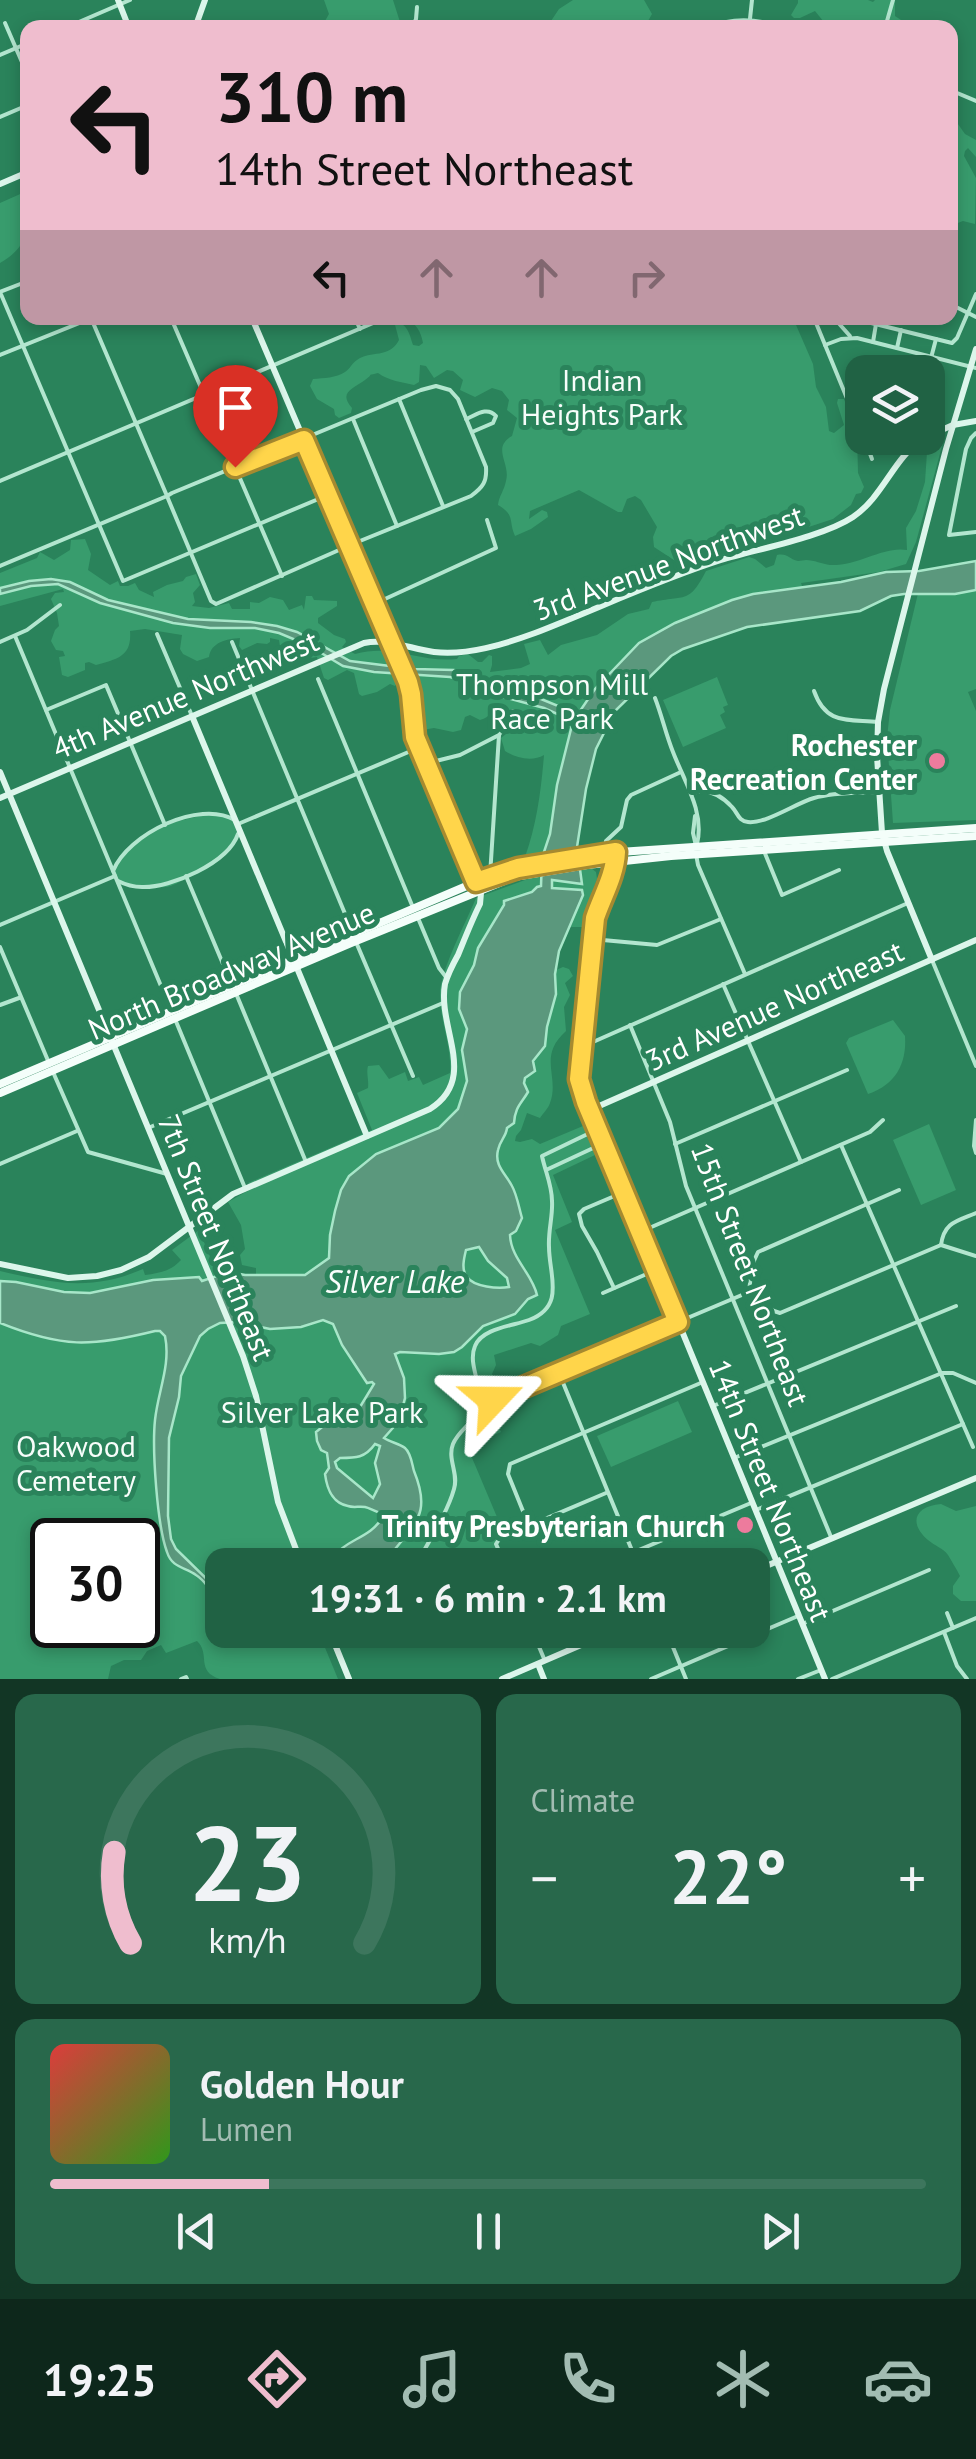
<!DOCTYPE html>
<meta charset="utf-8">
<style>
body{margin:0;font-family:"PT Sans",sans-serif;background:#28684b;color:#f1f3f6;height:100vh;display:flex;flex-direction:column;font-size:38px;white-space:nowrap}
*{box-sizing:border-box;margin:0}
p{font-size:32px;color:#a2bcb2}
.icon{flex:none;width:55px;height:55px;fill:none;stroke:currentColor;stroke-width:2;stroke-linecap:round;stroke-linejoin:round}
.map{position:relative;height:1679px;overflow:hidden}
.panel{display:flex;flex-direction:column;gap:15px;padding:15px;background:#123625;flex:1}
.panel>*{flex:none}
.guide{position:absolute;left:20px;top:20px;width:938px;height:305px;border-radius:20px;box-shadow:0 5px 15px #0003;background:#efbdce;color:#111;overflow:hidden}
.buttons{position:absolute;left:845px;top:355px;display:grid;gap:20px}
.buttons a{display:grid;place-items:center;width:100px;height:100px;border-radius:20px;background:#206244;box-shadow:0 5px 15px #0003;font-size:50px}
.speed{position:absolute;left:30px;top:1518px;display:flex;gap:20px;font-size:50px;font-weight:700;text-align:center}
.speed>*{display:grid;place-content:center;width:130px;height:130px;border-radius:50%;background:#206244;box-shadow:0 5px 15px #0003;line-height:1}
.speed .limit{border:5px solid #111;border-radius:15px;background:#fff;color:#111}
.pin{position:absolute;display:grid;place-items:center;width:85px;height:85px;color:#fff;margin:-102px -42px;border-radius:50% 50% 50% 0;rotate:-45deg;box-shadow:0 0 10px #0007}
.pin .icon{rotate:45deg}
.me{position:absolute;width:110px;margin:-55px;rotate:67deg;stroke-linejoin:round;filter:drop-shadow(0 0 8px #0008)}
.turn{display:flex;align-items:center;gap:35px;height:210px;padding:0 30px;font-size:45px}
.turn .icon{width:130px;height:130px;stroke-width:2.5}
.turn b{display:block;font-size:70px;line-height:85px}
.lanes{display:flex;align-items:center;height:95px;padding:0 30px;background:#0003;justify-content:center;gap:50px;direction:ltr}
.lanes .off{opacity:.35}
.big{font-size:75px;font-weight:800;line-height:1.1}
.panel .card{flex:1;display:flex;flex-direction:column;justify-content:center;gap:15px;min-width:0;padding:0 35px;border-radius:20px;background:#28684b}
.panel .dial{align-items:center;gap:0}
.dial svg{height:260px;overflow:visible;fill:none;stroke:#3d765d;stroke-width:7;stroke-linecap:round;text-anchor:middle}
.dial text{fill:#f1f3f6;stroke:none}
.song{display:flex;align-items:center;gap:30px}
.cover{width:120px;height:120px;border-radius:15px;background:linear-gradient(135deg,hsl(0 70% 55%),hsl(110 70% 35%))}
.played{height:10px;border-radius:5px;background:linear-gradient(90deg,#efbdce 25%,#3d765d 25%)}
.keys{display:flex;justify-content:space-around;direction:ltr}
.heat{display:flex;justify-content:space-between;align-items:center;font-size:55px;direction:ltr}
.panel .tiles{flex:1;display:grid;gap:15px;grid-template-columns:1fr 1fr}
.card:last-child{grid-column:span 2}
.trip{position:absolute;left:205px;top:1548px;width:565px;height:100px;border-radius:20px;background:#206244;box-shadow:0 5px 15px #0003;font-weight:800;line-height:100px;text-align:center}
.tabs{display:flex;height:160px;justify-content:space-around;align-items:center;background:#0d271b;color:#a2bcb2}
.tabs .icon{width:70px;height:70px}
.tabs .active{color:#efbdce}
.tabs b{font-size:45px;color:#f1f3f6}
.map>svg:first-child{display:block}
.green{fill:#389c6d;fill-rule:evenodd}
.water{fill:#5b987d;stroke:#a8e6c9;stroke-width:2.5;fill-rule:evenodd}
.lines{fill:none;stroke-linecap:round;stroke-linejoin:round}
.street{stroke:#b3e6cf;stroke-width:4}
.secondary{stroke:#dcf6eb;stroke-width:6}
.primary{stroke:#f4fefa;stroke-width:8}
.route-casing{stroke:#a68a30;stroke-width:25}
.route{stroke:#ffd54a;stroke-width:18}
.poi-dot{fill:#ed7b9d;stroke:#2a835b;stroke-width:4}
.labels{text-anchor:middle;dominant-baseline:central;stroke-width:10;stroke-linejoin:round;paint-order:stroke}
.park-label{font-size:30px;fill:#f7fdfa;stroke:#2a835b}
.street-label{font-size:30px;fill:#fff;stroke:#2a835b}
.poi-label{font-size:30px;font-weight:bold;fill:#fff;stroke:#2a835b;text-anchor:end}
.water-label{font-size:32px;font-style:italic;fill:#f9fdfb;stroke:#2a835b}
</style>
<div class="map">
<svg width="976" height="1679" viewBox="0 0 976 1679">
<rect width="100%" height="100%" fill="#2a835b"/>
<g class="green">
<polygon points="324,0 393,0 400,22 392,27 317,27 325,21 329,14"/>
<polygon points="573,0 644,0 652,14 648,21 649,27 547,27 559,9"/>
<polygon points="798,0 868,0 873,2 875,0 895,0 895,16 907,24 908,27 828,27 815,11 800,18 794,18 791,15 798,3"/>
<polygon points="953,117 965,134 976,140 976,157 968,148 965,151 964,156 976,178 975,224 963,221 950,226 952,185 950,118"/>
<path d="M27,191C28,224 32,245 0,263V203Z"/>
<path d="M406,318H793L813,364L816,387L826,407L829,431L834,433L844,425L837,403L838,399H844L857,434L858,473L864,487L861,493L856,494L851,505L833,519L690,566H683L654,547L653,537L657,527L641,500L635,496L627,499L622,512H618L579,490L530,511L529,519L542,510L547,512L548,517L531,529L515,536C508,520 516,516 498,505C499,496 504,491 506,481C511,463 491,448 512,436L517,418L507,410L509,400L502,391L492,388L475,397L460,390L463,380L453,371L447,370L434,378L426,366L420,365L419,382L414,385C402,382 389,381 378,373C365,376 375,373 365,380C353,389 338,392 352,408L351,413L339,418L335,415L334,409L317,399L310,386L313,379C324,378 336,378 345,372C350,369 352,363 357,360C371,350 389,359 399,340L394,321C408,324 409,333 413,345L419,346L423,343C421,331 416,324 406,318Z"/>
<path d="M944,439L916,542L906,564L879,572L801,583L808,603L687,634L590,721L563,855L535,860L525,857C537,823 541,791 544,755C532,762 516,758 505,751L501,738L506,734L508,717L494,731L490,728L504,708L502,704H497C491,711 491,717 480,720L470,715L465,717L461,730L453,732L434,728L417,731L398,682L395,686L390,684L377,692L362,696L359,694L354,673L347,670L328,680L324,678L317,657L310,658L281,653L279,640L270,638V642L267,644L257,643L242,650L239,646L240,638C227,639 211,642 209,657L197,661L183,654L180,649L182,635L145,629L130,631C132,656 118,659 96,665L89,662L85,663V670L68,677L62,675L59,657L65,656L63,651L56,650L51,641L55,630L59,626L57,613L51,599L55,593L64,592L63,589L0,606V573L37,558L40,552L54,560L70,550L71,540L85,539L91,554L88,570L110,585L118,581L120,586H128L135,583L139,590L154,597L153,592L167,585L183,581L186,577L196,574L200,585L193,593L195,602L192,606L209,608L229,603L232,609H250V602L259,603L270,597L283,600L289,610L302,605L304,610L306,596H312L314,600L337,601V606L318,618V623L334,635L345,639L346,642L342,647L355,654C394,643 419,663 457,659L459,656L468,654L478,662H482L489,655L492,656V665L490,672L521,668L530,664L524,644L540,640L548,655L561,645L597,635L628,614L649,609L652,602C686,595 689,604 706,571L749,557L755,559L766,568L774,565L777,555C788,553 788,559 798,561C801,561 804,560 806,560C814,560 822,564 830,565C859,566 883,546 907,550L906,528L916,511L925,482L927,452L934,440Z"/>
<polygon points="976,571 976,689 968,692 976,711 976,820 893,823 887,738 890,710 921,581"/>
<polygon points="717,677 728,705 723,707 725,712 720,715 726,728 683,747 663,700"/>
<path d="M220,813L235,820C238,827 239,828 238,835C233,851 182,885 166,887C149,888 134,886 118,881L113,871C130,830 180,818 220,813Z"/>
<path d="M591,868L596,872L597,879L589,902L588,927H569L559,951L556,970L563,967L569,969L573,976L565,983L570,995L564,1007L566,1031C537,1057 560,1076 550,1103C548,1109 543,1113 540,1118L527,1113L521,1130L516,1136L515,1141L520,1142L532,1139L540,1144L583,1126L595,1155L553,1175L572,1222L555,1230L590,1314L561,1326L558,1335L540,1346L531,1343L494,1355L496,1365L492,1374L497,1383V1399L495,1400L493,1413L501,1432L481,1441L483,1447L470,1453L505,1536L497,1542L503,1565H222V1630H338L321,1638L338,1679H220C195,1671 211,1654 197,1641L166,1653L161,1645L147,1651L141,1660H124L111,1666L108,1679H0V1271C53,1283 90,1292 143,1269L145,1275C160,1273 171,1271 181,1260L172,1250L199,1230L213,1264L228,1258L229,1272L256,1275V1268L242,1265L240,1255L245,1249L241,1225L228,1202L251,1189L248,1183L372,1130L357,1093L368,1088C369,1080 366,1073 368,1066L379,1065L389,1079L405,1072L408,1081L419,1077L423,1085L450,1073C452,1047 440,1021 440,995C440,970 466,923 476,898L536,876ZM52,1540H138V1625H52Z"/>
<path d="M893,1020L905,1036C907,1064 895,1085 868,1094L846,1043L849,1038Z"/>
<polygon points="929,1124 956,1190 921,1205 893,1140"/>
<polygon points="678,1401 692,1432 611,1467 597,1436"/>
<path d="M941,1504L956,1511L976,1506V1601H961L953,1594V1586L960,1576C956,1568 952,1562 948,1555C943,1548 935,1546 928,1540C908,1523 915,1506 941,1504Z"/>
</g>
<path class="water" d="M976,561V590L955,594H904L891,596L860,611L747,627L683,649L671,656L615,711L596,749L586,789L577,847L582,884L552,880V888L582,890L583,895L559,951L555,974L556,994L547,1027L545,1046L533,1061L535,1071L525,1078L524,1083L528,1092C521,1104 515,1107 514,1123L507,1128C506,1137 500,1140 498,1150C494,1166 506,1174 512,1186C517,1195 519,1208 522,1218L516,1231L510,1235C511,1259 532,1273 537,1295L528,1299L515,1314L483,1326L462,1347L454,1352L439,1354L400,1352L395,1354L404,1378L405,1398L399,1421L384,1438C390,1442 400,1444 405,1448C411,1453 412,1464 414,1471C427,1503 423,1518 400,1543C394,1550 387,1561 378,1564C367,1569 349,1565 337,1565L334,1556C347,1539 370,1538 382,1518L381,1513C375,1512 370,1508 365,1507C359,1506 353,1508 348,1506C332,1503 327,1489 325,1474L329,1468L327,1453L321,1450L317,1441L316,1432L332,1419L346,1418L350,1412L360,1407L374,1384L372,1382L367,1383L342,1345L333,1324L323,1320L301,1327L270,1329L237,1322L220,1323L208,1329L200,1336L181,1376L179,1397L169,1438L168,1516L171,1539L176,1549L217,1589L222,1598V1613C214,1600 210,1584 196,1575C185,1567 172,1568 167,1552C157,1525 152,1449 155,1420C158,1391 171,1365 165,1336L160,1331H155C91,1347 62,1348 0,1323V1281L16,1282L64,1292L90,1293L153,1280L199,1277L202,1281L229,1272L245,1275H305L329,1258L330,1235L335,1211L341,1190L349,1176L376,1154L439,1128L458,1109L467,1081L462,1050L467,1029L459,1009L460,992L474,965L478,948L504,905V901L532,892L537,887L541,886L542,858L550,834L557,785L572,725L562,716L544,708L496,695L469,682L450,677L374,672L343,666L308,645L279,633L255,628H210L173,623L100,603L58,584L31,586L0,594V588L29,581L51,579L70,582L108,600L188,619L251,622L277,626L297,632L350,661L414,669L454,670L477,680L541,699L575,713L580,711L595,689L639,643L675,623L732,600L753,594L841,582L886,572L919,571ZM479,1247L488,1261L507,1278L509,1287C498,1289 474,1287 467,1277C461,1270 464,1258 466,1250ZM375,1444L380,1446L375,1463L380,1484L373,1498L337,1468L335,1462L340,1458C356,1458 365,1458 375,1444Z"/>
<g class="lines">
<g class="street">
<polyline points="5,23 28,76"/>
<polyline points="65,28 130,0"/>
<polyline points="412,28 416,19 417,7"/>
<path d="M707,28C732,17 757,18 783,28"/>
<polyline points="749,28 752,0"/>
<polyline points="885,28 893,0"/>
<polyline points="950,29 953,56 950,77"/>
<polyline points="0,55 28,43"/>
<polyline points="950,90 976,101"/>
<polyline points="0,117 28,105"/>
<polyline points="28,281 0,292 123,581 328,495"/>
<polyline points="950,304 976,317"/>
<polyline points="171,318 282,576"/>
<polyline points="355,318 360,329"/>
<polyline points="814,318 862,435"/>
<polyline points="834,318 850,336"/>
<polyline points="836,321 851,318 952,343 957,338 976,294"/>
<polyline points="873,342 876,324"/>
<polyline points="825,345 841,339 857,338 976,368"/>
<polyline points="897,348 901,330"/>
<polyline points="0,355 92,318"/>
<polyline points="931,358 936,339"/>
<polyline points="399,399 443,506"/>
<polyline points="353,419 397,526"/>
<path d="M466,419C476,415 487,406 496,416L493,423L472,432"/>
<polyline points="976,433 971,438 966,449 949,535 976,532"/>
<polyline points="864,438 872,459"/>
<polyline points="0,481 385,318"/>
<path d="M0,566L167,496L172,493L421,390L436,386L450,390L458,399L486,467C487,482 483,487 471,496L355,543L216,604L211,601L169,501L167,496L91,318"/>
<polyline points="374,604 496,548 487,520"/>
<polyline points="157,634 192,716"/>
<polyline points="15,636 171,1010"/>
<polyline points="0,642 27,630 60,605"/>
<polyline points="232,642 353,933"/>
<polyline points="318,679 414,910"/>
<path d="M814,691C826,725 847,719 878,722"/>
<path d="M655,698C662,716 666,735 673,752C684,781 705,812 697,844"/>
<polyline points="46,710 106,685 165,825"/>
<polyline points="428,763 460,755 499,735 513,711"/>
<path d="M691,794C707,787 720,794 732,807C738,813 738,821 748,822C766,824 796,803 814,798C834,792 857,793 877,792"/>
<polyline points="695,816 693,833 696,846"/>
<polyline points="238,824 418,748"/>
<polyline points="764,851 782,895 839,870"/>
<polyline points="605,854 606,841 621,827 627,800 631,795 681,772"/>
<polyline points="696,854 698,865 745,974"/>
<path d="M113,871C128,834 199,799 235,820"/>
<polyline points="186,876 231,983"/>
<polyline points="490,876 499,735"/>
<path d="M118,881C126,885 133,887 142,887C171,888 228,863 238,834"/>
<polyline points="418,918 439,968 446,977"/>
<polyline points="0,925 115,876"/>
<polyline points="592,939 657,945 721,919"/>
<polyline points="356,942 413,1076"/>
<polyline points="0,947 49,1063"/>
<polyline points="932,960 976,1066"/>
<polyline points="723,984 801,1162"/>
<polyline points="235,991 306,1162"/>
<polyline points="0,1005 19,998"/>
<polyline points="175,1019 245,1188"/>
<polyline points="630,1025 670,1122 686,1186 831,1537"/>
<polyline points="582,1044 593,1042 908,903"/>
<polyline points="53,1072 88,1152 167,1174"/>
<polyline points="976,1120 974,1146 976,1153"/>
<polyline points="148,1128 443,1003"/>
<polyline points="675,1144 847,1070"/>
<polyline points="841,1145 973,1447"/>
<polyline points="0,1164 77,1131"/>
<polyline points="546,1170 604,1143"/>
<polyline points="640,1232 870,1132 883,1120"/>
<path d="M941,1245C944,1222 957,1221 976,1213"/>
<polyline points="941,1245 976,1256"/>
<polyline points="614,1288 597,1252 582,1226 579,1214 584,1209 624,1192"/>
<polyline points="749,1292 774,1311 780,1313 941,1245"/>
<polyline points="749,1292 752,1265 758,1252 899,1190"/>
<polyline points="603,1293 656,1270"/>
<polyline points="559,1373 638,1565"/>
<polyline points="493,1400 749,1292"/>
<polyline points="713,1406 956,1306"/>
<polyline points="734,1458 942,1373 953,1373 976,1383"/>
<polyline points="756,1510 963,1424"/>
<polyline points="529,1526 508,1474 510,1464 703,1382"/>
<path d="M416,1565C428,1542 447,1514 454,1489C459,1474 447,1459 453,1444C459,1429 475,1423 479,1407C484,1387 467,1365 475,1346C482,1328 513,1326 529,1320C566,1306 549,1275 549,1247C548,1231 553,1216 552,1201C552,1185 545,1171 542,1156L598,1129"/>
<polyline points="505,1565 496,1544 500,1538 606,1493"/>
<polyline points="603,1565 751,1503"/>
<polyline points="947,1613 953,1628"/>
<polyline points="802,1624 929,1570"/>
<polyline points="532,1630 545,1661"/>
<polyline points="666,1630 686,1679"/>
<polyline points="944,1632 957,1666 967,1679"/>
<polyline points="181,1679 186,1677 187,1679"/>
<polyline points="651,1679 798,1616"/>
<polyline points="798,1679 821,1670"/>
<polyline points="832,1679 976,1618"/>
</g>
<g class="secondary">
<polyline points="118,0 129,28"/>
<polyline points="195,28 205,0"/>
<polyline points="0,184 28,172"/>
<polyline points="928,436 953,425 976,421"/>
<polyline points="192,716 367,1136"/>
<polyline points="0,772 243,1356 256,1396 278,1502 302,1565"/>
<path d="M0,798L364,643C388,638 411,649 434,652C467,656 505,644 535,633C597,609 658,580 721,560C757,549 823,537 853,517C884,496 893,458 924,438"/>
<polyline points="617,853 596,896 579,1066 580,1083 825,1679"/>
<polyline points="598,908 616,859"/>
<polyline points="932,960 887,851 882,833 877,756 878,722 884,689 946,449 976,349"/>
<polyline points="590,1110 976,940"/>
<path d="M0,1264L68,1278L97,1276L121,1270L149,1257L233,1194L430,1109C479,1078 437,1028 445,984C448,974 453,964 458,955C465,938 472,920 480,904L481,893L415,737L413,706L407,682L252,318"/>
<polyline points="752,1572 976,1478"/>
<polyline points="329,1630 349,1679"/>
<polyline points="538,1664 544,1679"/>
<polyline points="502,1679 616,1630"/>
</g>
<g class="primary">
<polyline points="0,1084 469,885 519,868 619,852 976,828"/>
<polyline points="0,1093 351,943 514,877 587,865 671,856 976,836"/>
</g>
</g>
<g class="lines">
<g class="route-casing">
<path id="route" d="M235,467L304,440L408,682L411,694L415,737L476,882L518,868L616,852C615,875 602,897 595,918L579,1079L586,1102L678,1322L493,1400"/>
</g>
<use href="#route" class="route"/>
</g>
<g class="poi-dot">
<circle cx="937" cy="761" r="10"/>
<circle cx="745" cy="1525" r="10"/>
</g>
<g class="labels">
<g class="park-label">
<text x="602" y="379">Indian<tspan x="602" dy="34">Heights Park</tspan></text>
<text x="552" y="683">Thompson Mill<tspan x="552" dy="34">Race Park</tspan></text>
<text x="322" y="1411">Silver Lake Park</text>
<text x="76" y="1445">Oakwood<tspan x="76" dy="34">Cemetery</tspan></text>
</g>
<g class="street-label">
<text transform="translate(668 562) rotate(-20)">3rd Avenue Northwest</text>
<text transform="translate(185 694) rotate(-23)">4th Avenue Northwest</text>
<text transform="translate(231 970) rotate(-23)">North Broadway Avenue</text>
<text transform="translate(774 1005) rotate(-24)">3rd Avenue Northeast</text>
<text transform="translate(217 1237) rotate(68)">7th Street Northeast</text>
<text transform="translate(751 1274) rotate(69)">15th Street Northeast</text>
<text transform="translate(771 1490) rotate(68)">14th Street Northeast</text>
</g>
<g class="poi-label">
<text x="917" y="744">Rochester<tspan x="917" dy="34">Recreation Center</tspan></text>
<text x="725" y="1525">Trinity Presbyterian Church</text>
</g>
<g class="water-label">
<text x="395" y="1281">Silver Lake</text>
</g>
</g>
</svg>
<div class="buttons">
<a><svg class="icon" aria-label="layers" viewBox="0 0 24 24"><path d="M12 4l9 5-9 5-9-5zM3 14l9 5 9-5"/></svg></a>
</div>
<div class="speed"><div class="limit">30</div></div>
<div class="pin" style="left:235px;top:467px;background:#d93025"><svg class="icon" aria-label="arrive" viewBox="0 0 24 24"><path d="M6 21V4h12l-3 4 3 4H6"/></svg></div>
<svg class="me" style="left:493px;top:1400px" viewBox="-20 -20 40 40"><path d="M0-17L14 15 0 8-14 15z" fill="#ffd54a" stroke="#fff" stroke-width="4"/></svg>
<div class="trip">19:31 · 6 min · 2.1 km</div>
<div class="guide">
<div class="turn"><svg class="icon" aria-label="left" viewBox="0 0 24 24"><path d="M17 20v-9H6M10 6l-5 5 5 5"/></svg><div><b>310 m</b>14th Street Northeast</div></div>
<div class="lanes"><svg class="icon" aria-label="left" viewBox="0 0 24 24"><path d="M17 20v-9H6M10 6l-5 5 5 5"/></svg><svg class="icon off" aria-label="ahead" viewBox="0 0 24 24"><path d="M12 20V5M6 11l6-6 6 6"/></svg><svg class="icon off" aria-label="ahead" viewBox="0 0 24 24"><path d="M12 20V5M6 11l6-6 6 6"/></svg><svg class="icon off" aria-label="right" viewBox="0 0 24 24"><path d="M7 20v-9h11M14 6l5 5-5 5"/></svg></div>
</div>
</div>
<section class="panel">
<div class="tiles">
<div class="card dial"><svg viewBox="0 0 100 80">
<path d="M14 69A42 42 0 1 1 86 69"/>
<path d="M14 69A42 42 0 0 1 9 41" stroke="#efbdce"/>
<text x="50" y="56" font-size="32" font-weight="700">23</text>
<text x="50" y="72" font-size="11">km/h</text>
</svg></div>
<div class="card"><p>Climate</p>
<div class="heat"><a>−</a><b class="big">22°</b><a>+</a></div>
</div>
<div class="card">
<div class="song"><i class="cover"></i><div><b>Golden Hour</b><p>Lumen</p></div></div>
<div class="played"></div>
<div class="keys"><svg class="icon" aria-label="previous" viewBox="0 0 24 24"><path d="M18 5L8 12l10 7zM5 5v14"/></svg><svg class="icon" aria-label="pause" viewBox="0 0 24 24"><path d="M8 5v14M16 5v14"/></svg><svg class="icon" aria-label="next" viewBox="0 0 24 24"><path d="M6 5l10 7-10 7zM19 5v14"/></svg></div>
</div>
</div>
</section>
<nav class="tabs">
<b>19:25</b>
<svg class="icon active" aria-label="directions" viewBox="0 0 24 24"><path d="M12 3l9 9-9 9-9-9zM9 14v-3h6M13 9l2 2-2 2"/></svg>
<svg class="icon" aria-label="music" viewBox="0 0 24 24"><path d="M9 18V5l10-2v13"/><circle cx="6" cy="18" r="3"/><circle cx="16" cy="16" r="3"/></svg>
<svg class="icon" aria-label="phone" viewBox="0 0 24 24"><path d="M5 4h4l2 5-3 2q2 4 5 5l2-3 5 2v4C11 20 4 13 5 4z"/></svg>
<svg class="icon" aria-label="climate" viewBox="0 0 24 24"><path d="M12 3v18M4 7l16 10M4 17L20 7"/></svg>
<svg class="icon" aria-label="car" viewBox="0 0 24 24"><path d="M5 17H2v-5l4-1 3-4h7l3 4 3 1v5h-3M9 17h6M6 11h13"/><circle cx="7" cy="17" r="2"/><circle cx="17" cy="17" r="2"/></svg>
</nav>
